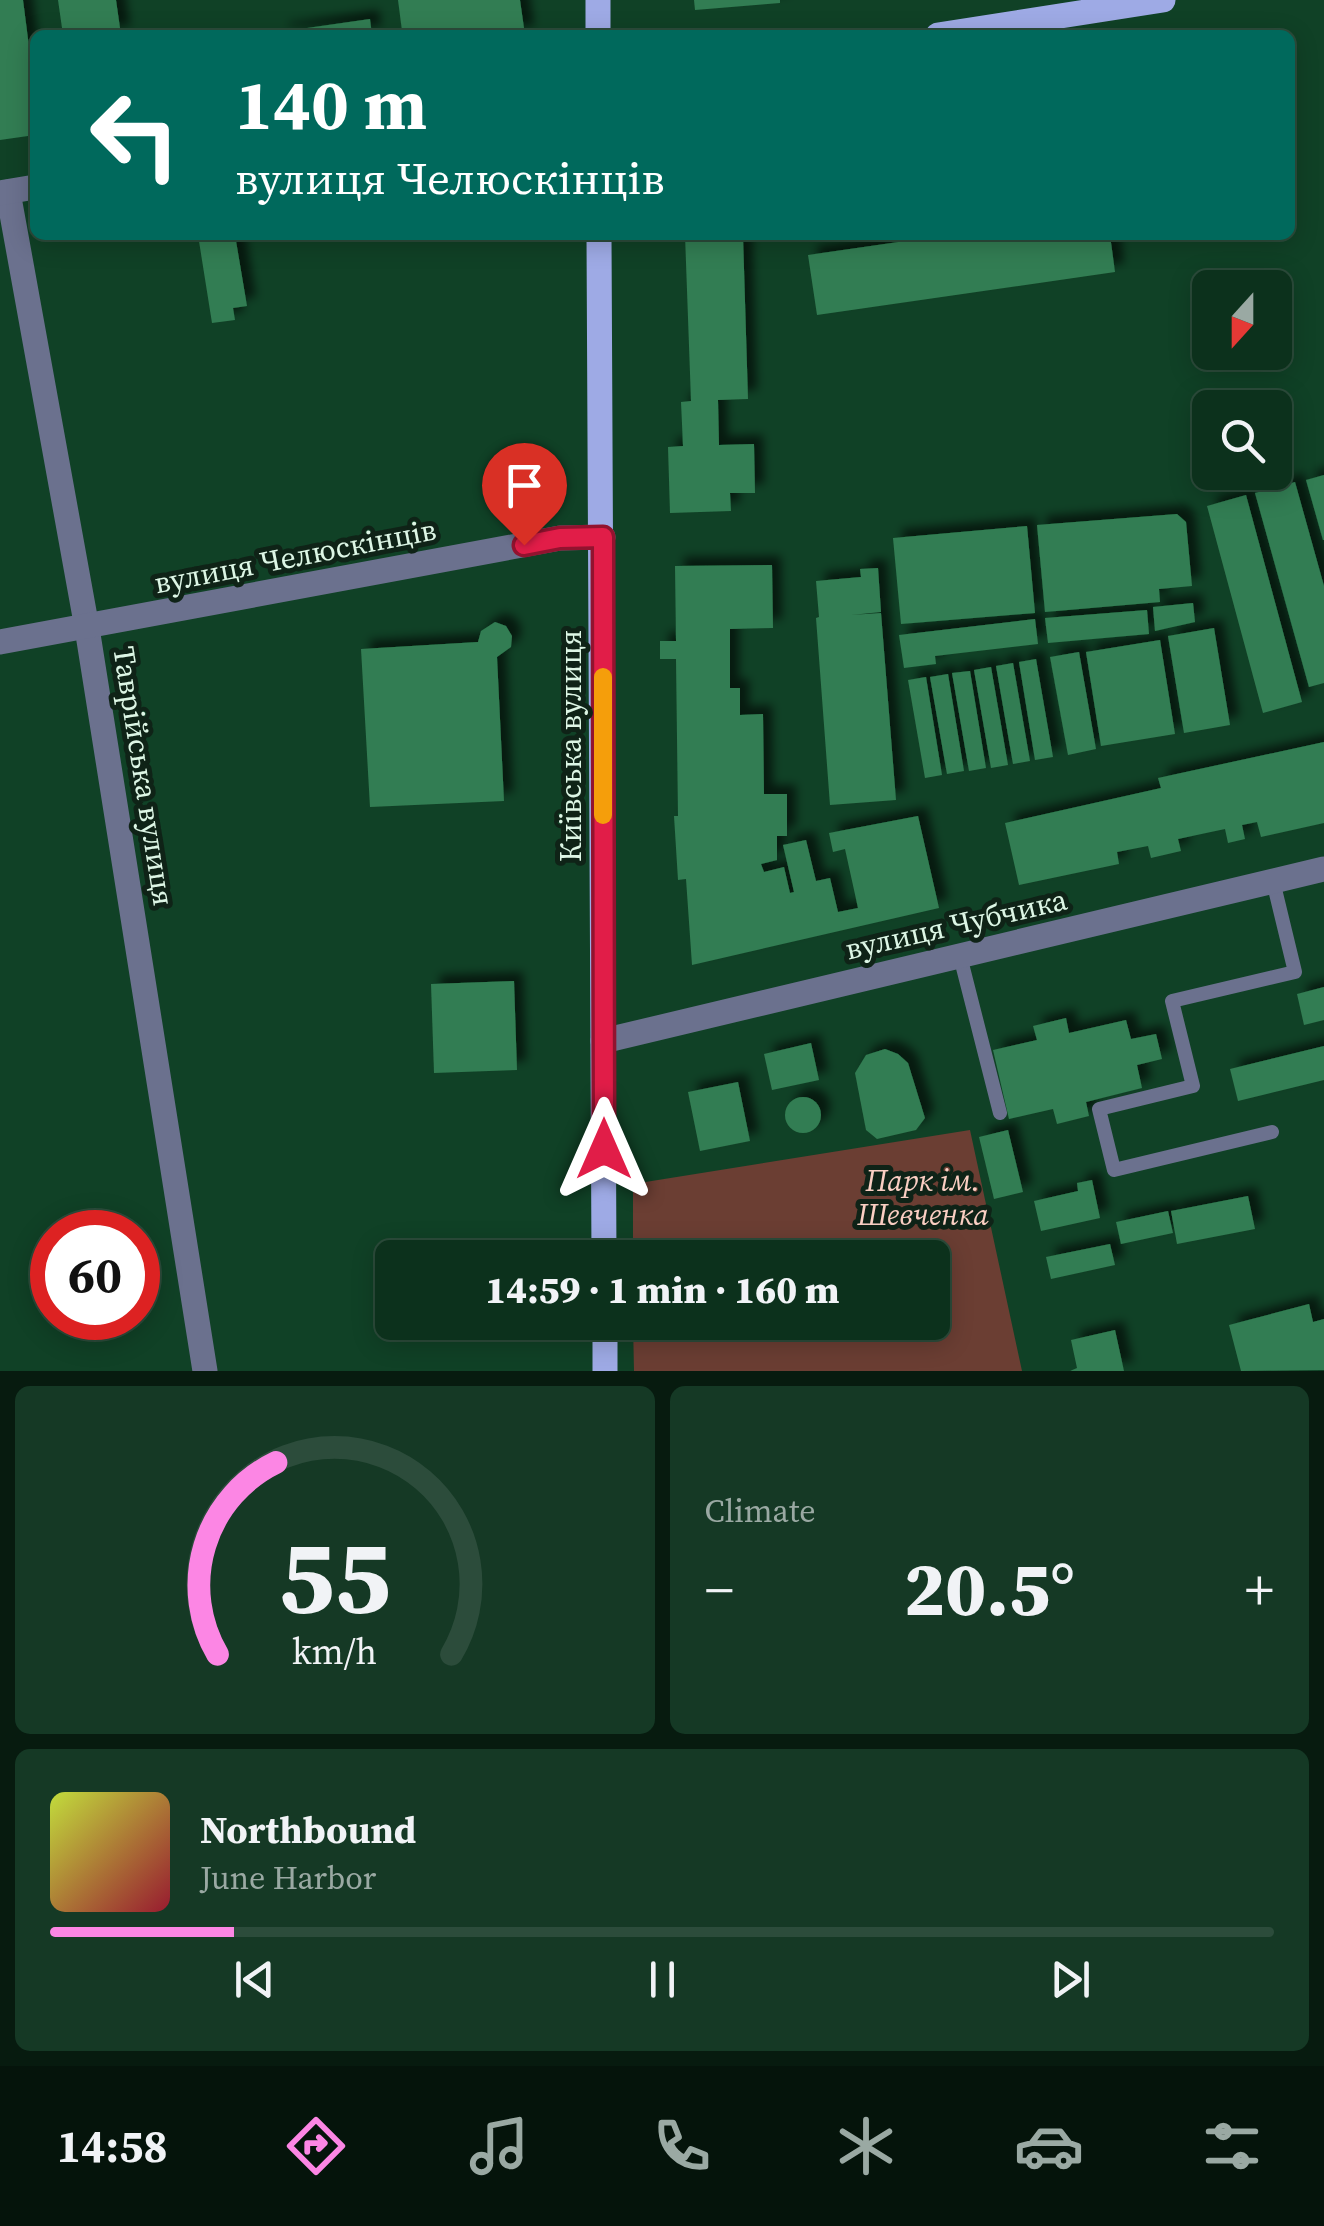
<!DOCTYPE html>
<meta charset="utf-8">
<style>
body{margin:0;font-family:"Source Serif 4",serif;background:#153925;color:#f1f3f6;height:100vh;display:flex;flex-direction:column;font-size:38px;white-space:nowrap}
*{box-sizing:border-box;margin:0}
p{font-size:32px;color:#9aa9a3}
.icon{flex:none;width:55px;height:55px;fill:none;stroke:currentColor;stroke-width:2;stroke-linecap:round;stroke-linejoin:round}
.map{position:relative;height:1371px;overflow:hidden}
.side{display:flex;flex-direction:column;gap:15px;padding:15px;background:#071b0f;flex:1}
.side>*{flex:none}
.banner{position:absolute;left:30px;top:30px;width:1265px;height:210px;border-radius:15px;box-shadow:0 5px 25px #0003,0 0 0 2px #2c4c3b;background:#00695c;color:#fff;overflow:hidden}
.needle{width:65px;rotate:201deg}
.buttons{position:absolute;left:1192px;top:270px;display:grid;gap:20px}
.buttons a{display:grid;place-items:center;width:100px;height:100px;border-radius:15px;background:#0c311c;box-shadow:0 5px 25px #0003,0 0 0 2px #2c4c3b;font-size:50px}
.speed{position:absolute;left:30px;top:1210px;display:flex;gap:20px;font-size:50px;font-weight:700;text-align:center}
.speed>*{display:grid;place-content:center;width:130px;height:130px;border-radius:50%;background:#0c311c;box-shadow:0 5px 25px #0003,0 0 0 2px #2c4c3b;line-height:1}
.speed .limit{border:15px solid #d22;background:#fff;color:#111}
.pin{position:absolute;display:grid;place-items:center;width:85px;height:85px;color:#fff;margin:-102px -42px;border-radius:50% 50% 50% 0;rotate:-45deg;box-shadow:0 0 10px #0007}
.pin .icon{rotate:45deg}
.me{position:absolute;width:110px;margin:-55px;rotate:0deg;stroke-linejoin:round;filter:drop-shadow(0 0 8px #0008)}
.turn{display:flex;align-items:center;gap:35px;height:210px;padding:0 40px;font-size:45px}
.turn .icon{width:130px;height:130px;stroke-width:2.5}
.turn b{display:block;font-size:70px;line-height:85px}
.big{font-size:75px;font-weight:800;line-height:1.1}
.side .card{flex:1;display:flex;flex-direction:column;justify-content:center;gap:15px;min-width:0;padding:0 35px;border-radius:15px;background:#153925}
.side .dial{align-items:center;gap:0}
.dial svg{height:260px;overflow:visible;fill:none;stroke:#2c4c3b;stroke-width:7;stroke-linecap:round;text-anchor:middle}
.dial text{fill:#f1f3f6;stroke:none}
.song{display:flex;align-items:center;gap:30px}
.cover{width:120px;height:120px;border-radius:15px;background:linear-gradient(135deg,hsl(70 70% 55%),hsl(350 70% 35%))}
.played{height:10px;border-radius:5px;background:linear-gradient(90deg,#fc86e4 15%,#2c4c3b 15%)}
.keys{display:flex;justify-content:space-around;direction:ltr}
.heat{display:flex;justify-content:space-between;align-items:center;font-size:55px;direction:ltr}
.side .tiles{flex:1;display:grid;gap:15px;grid-template-columns:1fr 1fr}
.card:last-child{grid-column:span 2}
.trip{position:absolute;left:375px;top:1240px;width:575px;height:100px;border-radius:15px;background:#0c311c;box-shadow:0 5px 25px #0003,0 0 0 2px #2c4c3b;font-weight:800;line-height:100px;text-align:center}
.menu{display:flex;height:160px;justify-content:space-around;align-items:center;background:#05140b;color:#9aa9a3}
.menu .icon{width:70px;height:70px}
.menu .active{color:#fc86e4}
.menu b{font-size:45px;color:#f1f3f6}
.map>svg:first-child{display:block}
.green{fill:#6b3e33}
.building{fill:#327d52;filter:url(#shadow)}
.lines{fill:none;stroke-linecap:round;stroke-linejoin:round}
.lane{stroke:#6b718e;stroke-width:14}
.street{stroke:#6b718e;stroke-width:25}
.primary{stroke:#9eaae5;stroke-width:25}
.route-casing{stroke:#92132f;stroke-width:25}
.route{stroke:#e11d48;stroke-width:18}
.slow{stroke:#f59e0b;stroke-width:18}
.labels{text-anchor:middle;dominant-baseline:central;stroke-width:10;stroke-linejoin:round;paint-order:stroke}
.street-label{font-size:30px;fill:#ddf6e5;stroke:#0f2317}
.park-label{font-size:30px;font-style:italic;fill:#fbcfc3;stroke:#0f2317}
</style>
<div class="map">
<svg width="1324" height="1371" viewBox="0 0 1324 1371">
<defs>
<filter id="shadow"><feDropShadow dx="9" dy="-9" stdDeviation="5" flood-color="#0009"/></filter>
</defs>
<rect width="100%" height="100%" fill="#104126"/>
<polygon class="green" points="970,1130 1022,1371 634,1371 633,1323 932,1322 932,1258 633,1257 633,1184"/>
<g class="building">
<polygon points="0,0 23,0 35,93 35,135 0,140"/>
<polygon points="58,0 116,0 121,35 63,35"/>
<polygon points="398,0 520,0 525,35 410,35 402,31"/>
<polygon points="694,0 780,0 780,3 695,10"/>
<polygon points="370,19 372,35 279,35 279,32"/>
<polygon points="198,235 235,235 247,306 233,308 235,320 212,323"/>
<polygon points="685,235 743,236 748,399 718,400 719,445 754,444 755,493 730,493 731,511 670,513 668,447 683,446 681,402 691,401"/>
<polygon points="947,235 1110,235 1115,272 817,315 808,255"/>
<polygon points="1324,475 1324,540 1323,540 1306,480"/>
<polygon points="1295,482 1324,586 1324,683 1309,687 1255,493"/>
<polygon points="1246,495 1302,702 1263,713 1207,506"/>
<polygon points="1177,514 1186,522 1192,586 1159,589 1160,602 1045,612 1037,525"/>
<polygon points="1027,526 1035,613 901,624 893,538"/>
<polygon points="772,565 773,628 730,629 730,688 740,688 740,715 763,714 764,794 787,794 787,836 777,836 777,860 761,864 764,872 784,867 790,893 794,892 783,845 806,840 816,881 830,878 838,912 858,908 845,849 833,852 829,833 918,816 939,908 692,965 686,879 678,880 674,816 678,816 676,659 660,659 660,641 676,641 675,566"/>
<polygon points="878,568 881,612 851,615 881,613 896,800 830,805 816,618 819,617 816,581 861,577 860,569"/>
<polygon points="1193,603 1195,622 1155,631 1153,607"/>
<polygon points="1147,610 1149,634 1048,643 1045,618"/>
<polygon points="1035,619 1038,644 935,656 936,664 904,668 899,635"/>
<polygon points="495,622 506,626 512,636 511,647 497,657 504,801 370,807 361,649 478,642 481,631"/>
<polygon points="1214,628 1230,725 1184,733 1168,636"/>
<polygon points="1160,640 1175,734 1101,746 1086,652"/>
<polygon points="1079,652 1096,749 1068,755 1050,657"/>
<polygon points="1036,659 1053,757 1035,760 1019,662"/>
<polygon points="1013,663 1030,761 1013,764 996,666"/>
<polygon points="991,667 1008,765 991,768 974,670"/>
<polygon points="970,671 986,768 969,771 952,673"/>
<polygon points="948,674 964,771 947,774 930,677"/>
<polygon points="926,677 942,775 925,778 908,680"/>
<polygon points="1324,742 1324,823 1261,837 1257,822 1242,825 1245,839 1228,843 1225,829 1178,839 1181,851 1151,858 1148,846 1117,852 1119,864 1019,885 1005,823 1161,788 1158,778"/>
<polygon points="514,981 517,1070 434,1073 431,984"/>
<polygon points="1324,987 1324,1020 1304,1025 1297,994"/>
<polygon points="1066,1018 1069,1033 1126,1020 1131,1039 1156,1034 1162,1059 1137,1065 1142,1088 1086,1102 1089,1116 1057,1124 1053,1109 1009,1119 993,1050 1037,1040 1033,1026"/>
<polygon points="811,1043 819,1080 772,1090 764,1054"/>
<polygon points="1324,1046 1324,1080 1238,1101 1230,1069"/>
<polygon points="885,1049 898,1054 908,1063 925,1118 916,1130 877,1139 866,1130 855,1073 866,1055"/>
<polygon points="738,1082 750,1141 700,1151 688,1092"/>
<circle cx="803" cy="1115" r="18"/>
<polygon points="1008,1130 1023,1192 994,1199 979,1137"/>
<polygon points="1092,1180 1100,1218 1041,1231 1034,1201 1078,1191 1077,1183"/>
<polygon points="1248,1196 1255,1229 1177,1244 1171,1211"/>
<polygon points="1168,1211 1173,1233 1121,1244 1116,1222"/>
<polygon points="1110,1244 1115,1265 1051,1279 1046,1257"/>
<polygon points="1309,1304 1313,1322 1324,1319 1324,1370 1241,1371 1229,1325"/>
<polygon points="1115,1330 1124,1371 1070,1371 1077,1368 1071,1340"/>
</g>
<g class="lines">
<g class="lane">
<polyline points="960,956 1000,1113"/>
<polyline points="1272,1132 1114,1170 1099,1109 1193,1086 1172,1001 1295,972 1273,881"/>
</g>
<g class="street">
<polyline points="8,192 87,628 205,1371"/>
<polyline points="0,193 35,187"/>
<polyline points="0,642 560,538 603,537"/>
<polyline points="603,1041 1324,869"/>
</g>
<g class="primary">
<polyline points="598,0 598,35"/>
<polyline points="938,35 1163,0"/>
<polyline points="599,235 604,1258"/>
<polyline points="605,1322 605,1371"/>
</g>
</g>
<g class="lines">
<g class="route-casing">
<polyline id="route" points="524,545 560,538 603,537 604,1149"/>
</g>
<use href="#route" class="route"/>
<polyline class="slow" points="603,677 603,815"/>
</g>
<g class="labels">
<g class="street-label">
<text transform="translate(295 556) rotate(-11)">вулиця Челюскінців</text>
<text transform="translate(570 746) rotate(-90)">Київська вулиця</text>
<text transform="translate(144 776) rotate(81)">Таврійська вулиця</text>
<text transform="translate(956 924) rotate(-13)">вулиця Чубчика</text>
</g>
<g class="park-label">
<text x="923" y="1180">Парк ім.<tspan x="923" dy="34">Шевченка</tspan></text>
</g>
</g>
</svg>
<div class="buttons">
<a><svg class="needle" viewBox="-14 -14 28 28"><path d="M0-13l5 13h-10z" fill="#e53935"/><path d="M0 13l5-13h-10z" fill="#9aa9a3"/></svg></a>
<a><svg class="icon" aria-label="search" viewBox="0 0 24 24"><circle cx="10" cy="10" r="6"/><path d="M15 15l6 6"/></svg></a>
</div>
<div class="speed"><div class="limit">60</div></div>
<div class="pin" style="left:524px;top:545px;background:#d93025"><svg class="icon" aria-label="arrive" viewBox="0 0 24 24"><path d="M6 21V4h12l-3 4 3 4H6"/></svg></div>
<svg class="me" style="left:604px;top:1149px" viewBox="-20 -20 40 40"><path d="M0-17L14 15 0 8-14 15z" fill="#e11d48" stroke="#fff" stroke-width="4"/></svg>
<div class="trip">14:59 · 1 min · 160 m</div>
<div class="banner">
<div class="turn"><svg class="icon" aria-label="left" viewBox="0 0 24 24"><path d="M17 20v-9H6M10 6l-5 5 5 5"/></svg><div><b>140 m</b>вулиця Челюскінців</div></div>
</div>
</div>
<section class="side">
<div class="tiles">
<div class="card dial"><svg viewBox="0 0 100 80">
<path d="M14 69A42 42 0 1 1 86 69"/>
<path d="M14 69A42 42 0 0 1 32 10" stroke="#fc86e4"/>
<text x="50" y="56" font-size="32" font-weight="700">55</text>
<text x="50" y="72" font-size="11">km/h</text>
</svg></div>
<div class="card"><p>Climate</p>
<div class="heat"><a>−</a><b class="big">20.5°</b><a>+</a></div>
</div>
<div class="card">
<div class="song"><i class="cover"></i><div><b>Northbound</b><p>June Harbor</p></div></div>
<div class="played"></div>
<div class="keys"><svg class="icon" aria-label="previous" viewBox="0 0 24 24"><path d="M18 5L8 12l10 7zM5 5v14"/></svg><svg class="icon" aria-label="pause" viewBox="0 0 24 24"><path d="M8 5v14M16 5v14"/></svg><svg class="icon" aria-label="next" viewBox="0 0 24 24"><path d="M6 5l10 7-10 7zM19 5v14"/></svg></div>
</div>
</div>
</section>
<nav class="menu">
<b>14:58</b>
<svg class="icon active" aria-label="directions" viewBox="0 0 24 24"><path d="M12 3l9 9-9 9-9-9zM9 14v-3h6M13 9l2 2-2 2"/></svg>
<svg class="icon" aria-label="music" viewBox="0 0 24 24"><path d="M9 18V5l10-2v13"/><circle cx="6" cy="18" r="3"/><circle cx="16" cy="16" r="3"/></svg>
<svg class="icon" aria-label="phone" viewBox="0 0 24 24"><path d="M5 4h4l2 5-3 2q2 4 5 5l2-3 5 2v4C11 20 4 13 5 4z"/></svg>
<svg class="icon" aria-label="climate" viewBox="0 0 24 24"><path d="M12 3v18M4 7l16 10M4 17L20 7"/></svg>
<svg class="icon" aria-label="car" viewBox="0 0 24 24"><path d="M5 17H2v-5l4-1 3-4h7l3 4 3 1v5h-3M9 17h6M6 11h13"/><circle cx="7" cy="17" r="2"/><circle cx="17" cy="17" r="2"/></svg>
<svg class="icon" aria-label="filters" viewBox="0 0 24 24"><path d="M4 7h16M4 17h16"/><circle cx="9" cy="7" r="2"/><circle cx="15" cy="17" r="2"/></svg>
</nav>
